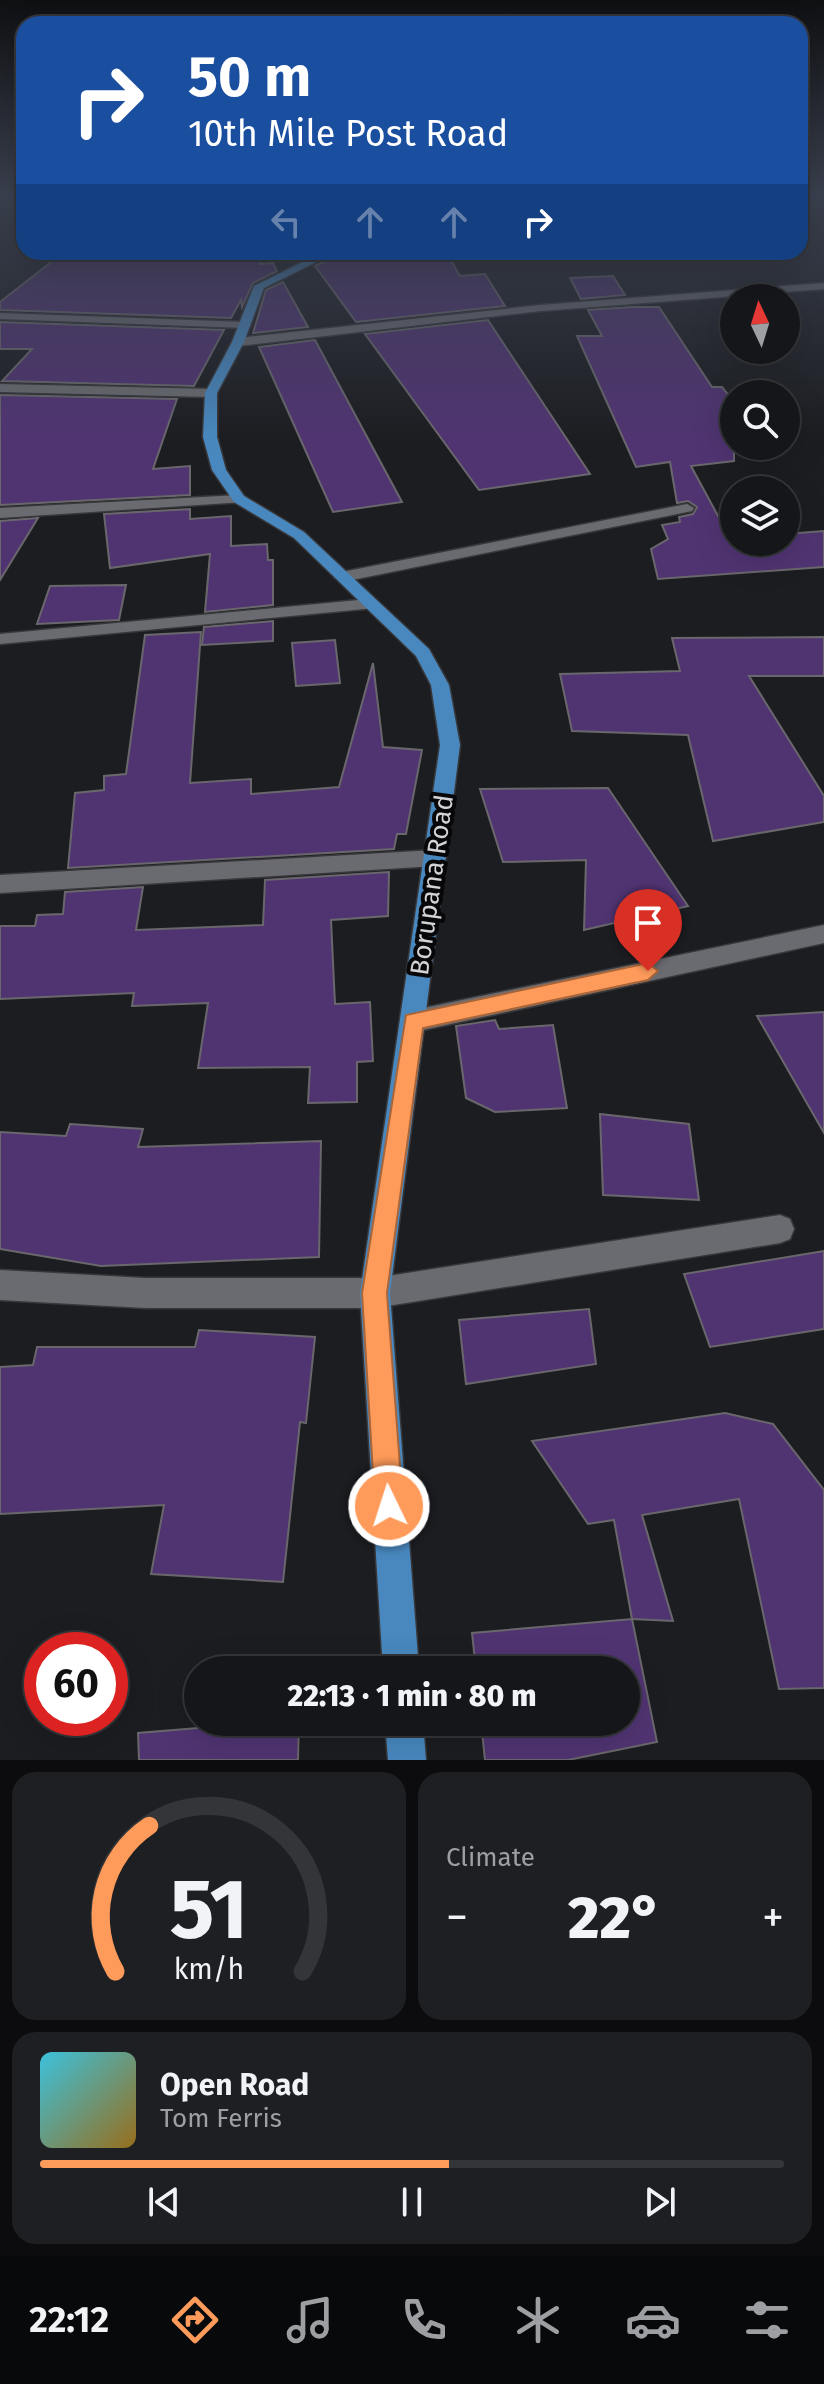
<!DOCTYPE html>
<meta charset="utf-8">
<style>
body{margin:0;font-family:"Fira Sans",sans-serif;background:#1e1f22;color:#f1f3f6;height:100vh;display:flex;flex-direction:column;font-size:30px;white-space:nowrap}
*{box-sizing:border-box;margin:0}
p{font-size:26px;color:#9d9fa2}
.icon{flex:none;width:44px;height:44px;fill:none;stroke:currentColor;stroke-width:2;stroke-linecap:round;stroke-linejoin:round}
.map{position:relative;height:1760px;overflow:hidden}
.sheet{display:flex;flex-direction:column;gap:12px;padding:12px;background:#0c0c0e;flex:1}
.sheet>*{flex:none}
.banner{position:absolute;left:16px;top:16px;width:792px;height:244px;border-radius:24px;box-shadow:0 8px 32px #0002,0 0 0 2px #343538;background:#1a4fa0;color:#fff;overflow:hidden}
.needle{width:52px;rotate:356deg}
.buttons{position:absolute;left:720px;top:284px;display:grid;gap:16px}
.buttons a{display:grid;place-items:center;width:80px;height:80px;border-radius:50%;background:#151619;box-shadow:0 8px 32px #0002,0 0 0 2px #343538;font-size:40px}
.speed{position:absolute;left:24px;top:1632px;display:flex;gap:16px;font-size:40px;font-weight:700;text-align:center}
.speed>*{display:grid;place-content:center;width:104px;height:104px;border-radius:50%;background:#151619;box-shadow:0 8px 32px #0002,0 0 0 2px #343538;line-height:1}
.speed .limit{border:12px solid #d22;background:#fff;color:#111}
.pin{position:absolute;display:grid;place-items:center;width:68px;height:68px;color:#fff;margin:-82px -34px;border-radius:50% 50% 50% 0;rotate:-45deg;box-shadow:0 0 8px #0007}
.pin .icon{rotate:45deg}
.me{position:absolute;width:88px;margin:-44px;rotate:356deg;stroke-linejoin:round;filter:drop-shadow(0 0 6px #0008)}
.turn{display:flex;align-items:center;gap:28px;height:168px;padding:0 40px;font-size:36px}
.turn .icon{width:104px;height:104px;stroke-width:2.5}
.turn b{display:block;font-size:56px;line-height:68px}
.lanes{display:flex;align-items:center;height:76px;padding:0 40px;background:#0003;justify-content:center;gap:40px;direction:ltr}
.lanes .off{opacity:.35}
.big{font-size:60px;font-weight:800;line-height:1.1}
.sheet .widget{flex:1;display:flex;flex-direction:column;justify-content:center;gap:12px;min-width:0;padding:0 28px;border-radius:24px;background:#1e1f22}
.sheet .dial{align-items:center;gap:0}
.dial svg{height:208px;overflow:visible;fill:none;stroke:#343538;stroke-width:7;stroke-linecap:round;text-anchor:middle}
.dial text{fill:#f1f3f6;stroke:none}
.song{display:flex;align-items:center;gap:24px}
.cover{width:96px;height:96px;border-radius:12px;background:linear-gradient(135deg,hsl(190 70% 55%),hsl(40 70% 35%))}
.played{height:8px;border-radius:4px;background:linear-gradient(90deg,#ff9b5a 55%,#343538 55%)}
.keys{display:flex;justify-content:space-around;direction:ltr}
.heat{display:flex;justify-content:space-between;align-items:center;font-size:44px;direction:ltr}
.sheet .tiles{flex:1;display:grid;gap:12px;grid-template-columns:1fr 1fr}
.widget:last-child{grid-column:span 2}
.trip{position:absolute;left:184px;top:1656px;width:456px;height:80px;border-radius:40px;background:#151619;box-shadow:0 8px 32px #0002,0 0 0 2px #343538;font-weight:800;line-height:80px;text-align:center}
.dock{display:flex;height:128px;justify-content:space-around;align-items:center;background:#08090a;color:#9d9fa2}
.dock .icon{width:56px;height:56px}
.dock .selected{color:#ff9b5a}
.dock b{font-size:36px;color:#f1f3f6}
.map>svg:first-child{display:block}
.building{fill:#503472;stroke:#69676c;stroke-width:2}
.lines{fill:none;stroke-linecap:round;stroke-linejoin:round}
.service-casing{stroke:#38383b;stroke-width:3}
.minor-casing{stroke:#38383b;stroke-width:3}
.primary-casing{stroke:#38383b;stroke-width:3}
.service{fill:#6a6b70;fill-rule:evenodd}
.minor{fill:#6a6b70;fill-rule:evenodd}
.primary{fill:#4888bf;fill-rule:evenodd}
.route{fill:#ff9b5a;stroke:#a6653a;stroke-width:2}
.labels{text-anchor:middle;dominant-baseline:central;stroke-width:8;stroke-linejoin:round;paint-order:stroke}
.street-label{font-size:26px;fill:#d3d3d6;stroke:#070709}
</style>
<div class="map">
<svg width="824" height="1760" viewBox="0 0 824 1760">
<rect width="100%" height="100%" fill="#1c1d21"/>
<g class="building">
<polygon points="64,252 267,252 260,264 273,263 277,271 253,283 242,307 241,300 231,318 0,310 0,302"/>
<polygon points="446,252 460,276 485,274 505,306 356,322 315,266 328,260"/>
<polygon points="613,276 625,295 581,299 570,278"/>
<polygon points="283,282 308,327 253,333 266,290"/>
<polygon points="633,307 659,307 712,387 722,387 734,402 734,461 691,466 730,538 734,537 734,542 786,542 786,534 824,531 824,567 658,579 651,549 668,539 662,525 680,522 679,517 693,514 697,507 688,501 677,503 670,462 636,467 577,336 602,336 588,310"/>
<polygon points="488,320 590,474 479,490 365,334"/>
<polygon points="0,322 224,330 194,386 2,381 32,349 0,349"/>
<polygon points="315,340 402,502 333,512 259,347"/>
<polygon points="0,395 177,399 153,469 190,466 190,495 0,505"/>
<polygon points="190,509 190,519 231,516 231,546 267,544 268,560 273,560 273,605 205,612 210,554 110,568 104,514"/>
<polygon points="38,518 0,580 0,521"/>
<polygon points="126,585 119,620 37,624 50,586"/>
<polygon points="273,621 273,641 202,645 204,627"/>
<polygon points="201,632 190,783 251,779 251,794 339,787 373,663 383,747 422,750 406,834 397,834 394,849 68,868 75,793 104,790 104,776 126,774 145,635"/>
<polygon points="824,637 824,676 749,676 824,796 824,822 713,841 688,735 572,731 560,674 680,671 672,638"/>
<polygon points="335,640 340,683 296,686 292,643"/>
<polygon points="608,788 688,906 584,930 586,860 503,862 480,789"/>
<polygon points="389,872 388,916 331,920 335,1004 370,1002 373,1061 357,1062 357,1102 308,1103 310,1067 198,1068 208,1003 132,1006 134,993 0,999 0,926 35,926 37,915 63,914 65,892 143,887 136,930 263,925 265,880"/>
<polygon points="824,1012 824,1133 757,1016"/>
<polygon points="495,1020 499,1029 553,1025 567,1108 495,1112 466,1098 456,1026"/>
<polygon points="600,1114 689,1124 699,1200 603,1195"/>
<polygon points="70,1124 143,1129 138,1147 321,1141 319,1257 101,1266 0,1249 0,1132 66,1136"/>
<polygon points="824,1251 824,1329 710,1347 684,1274"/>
<polygon points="589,1309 596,1364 466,1384 459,1320"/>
<polygon points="199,1330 315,1337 306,1423 300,1422 283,1582 151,1574 164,1505 0,1514 0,1367 33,1365 37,1347 195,1347"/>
<polygon points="725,1413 773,1424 824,1490 824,1688 779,1689 739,1499 642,1515 673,1621 632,1619 614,1520 588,1524 532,1441"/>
<polygon points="632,1619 657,1742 568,1760 485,1760 481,1722 626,1722 626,1670 476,1670 472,1633"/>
<polygon points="272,1722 299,1722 298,1760 139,1760 138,1733"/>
</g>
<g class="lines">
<g class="service-casing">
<polygon id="service" points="687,504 694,508 692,511 342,582 334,577 342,572"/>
</g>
<g class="minor-casing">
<g id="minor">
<polygon points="824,283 824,289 541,311 238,346 232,342 238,338 541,305"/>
<polygon points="0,313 245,322 251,325 245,328 0,319"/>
<polygon points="0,384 211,389 217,393 211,397 0,392"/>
<polygon points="239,495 246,499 244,502 0,518 0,508"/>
<polygon points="369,599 377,604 375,608 0,644 0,634"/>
<polygon points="435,850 446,858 435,866 0,893 0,875"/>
<polygon points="824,925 824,943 414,1032 405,1029 402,1021 405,1013 414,1010"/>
<polygon points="780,1215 790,1219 794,1229 790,1239 780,1243 375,1308 145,1308 0,1300 0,1270 145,1278 375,1278"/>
</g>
</g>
<g class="primary-casing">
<g id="primary">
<polygon points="323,252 336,252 264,288 244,342 217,393 217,437 226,470 244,496 304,532 429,649 449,685 460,745 390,1293 419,1670 383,1670 360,1293 440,745 431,685 416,656 294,538 234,502 212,470 203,437 205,393 232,342 254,286"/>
<polygon points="385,1722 423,1722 426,1760 388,1760"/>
</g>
</g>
<use href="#service" class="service"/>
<use href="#minor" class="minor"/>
<use href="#primary" class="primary"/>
</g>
<linearGradient id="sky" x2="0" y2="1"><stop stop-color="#0f1012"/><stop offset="0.44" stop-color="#3a404e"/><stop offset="1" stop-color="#3a404e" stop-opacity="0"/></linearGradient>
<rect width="824" height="442" fill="url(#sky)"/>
<polygon class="route" points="648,963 658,971 648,980 423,1028 387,1293 403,1506 399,1515 389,1520 380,1515 375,1506 362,1293 406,1015"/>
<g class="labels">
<g class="street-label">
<text transform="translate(432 885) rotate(-82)">Borupana Road</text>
</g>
</g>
</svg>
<div class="buttons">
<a><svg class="needle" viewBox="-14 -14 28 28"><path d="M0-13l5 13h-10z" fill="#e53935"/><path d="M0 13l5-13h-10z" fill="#9d9fa2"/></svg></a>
<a><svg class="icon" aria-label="search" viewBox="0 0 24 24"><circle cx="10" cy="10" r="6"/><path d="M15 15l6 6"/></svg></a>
<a><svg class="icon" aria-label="layers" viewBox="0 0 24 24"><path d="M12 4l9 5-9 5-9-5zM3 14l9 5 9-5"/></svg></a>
</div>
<div class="speed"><div class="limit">60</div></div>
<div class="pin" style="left:648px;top:971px;background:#d93025"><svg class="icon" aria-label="arrive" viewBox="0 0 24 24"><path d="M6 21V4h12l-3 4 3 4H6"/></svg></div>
<svg class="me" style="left:389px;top:1506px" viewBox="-20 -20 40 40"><circle r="17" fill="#ff9b5a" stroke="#fff" stroke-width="3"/><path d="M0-11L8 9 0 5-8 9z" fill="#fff"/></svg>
<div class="trip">22:13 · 1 min · 80 m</div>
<div class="banner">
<div class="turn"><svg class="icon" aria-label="right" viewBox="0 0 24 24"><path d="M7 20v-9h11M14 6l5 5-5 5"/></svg><div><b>50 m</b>10th Mile Post Road</div></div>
<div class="lanes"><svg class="icon off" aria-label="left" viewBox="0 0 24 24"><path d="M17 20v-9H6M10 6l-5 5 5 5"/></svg><svg class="icon off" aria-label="ahead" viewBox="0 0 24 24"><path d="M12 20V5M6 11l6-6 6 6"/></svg><svg class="icon off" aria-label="ahead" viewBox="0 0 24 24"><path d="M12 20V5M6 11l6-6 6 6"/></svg><svg class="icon" aria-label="right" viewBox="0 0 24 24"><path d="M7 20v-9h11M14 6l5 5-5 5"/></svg></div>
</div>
</div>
<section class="sheet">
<div class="tiles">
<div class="widget dial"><svg viewBox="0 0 100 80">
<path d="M14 69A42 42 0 1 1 86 69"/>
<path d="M14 69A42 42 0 0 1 27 13" stroke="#ff9b5a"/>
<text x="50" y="56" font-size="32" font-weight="700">51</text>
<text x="50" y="72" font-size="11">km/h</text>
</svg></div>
<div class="widget"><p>Climate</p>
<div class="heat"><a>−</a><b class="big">22°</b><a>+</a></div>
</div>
<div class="widget">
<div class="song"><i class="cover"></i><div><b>Open Road</b><p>Tom Ferris</p></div></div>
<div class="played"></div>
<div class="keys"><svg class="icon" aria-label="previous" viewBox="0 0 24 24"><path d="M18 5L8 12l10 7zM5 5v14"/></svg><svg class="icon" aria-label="pause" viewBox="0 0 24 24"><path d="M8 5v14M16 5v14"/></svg><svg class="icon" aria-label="next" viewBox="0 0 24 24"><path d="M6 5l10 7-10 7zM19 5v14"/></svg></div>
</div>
</div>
</section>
<nav class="dock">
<b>22:12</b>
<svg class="icon selected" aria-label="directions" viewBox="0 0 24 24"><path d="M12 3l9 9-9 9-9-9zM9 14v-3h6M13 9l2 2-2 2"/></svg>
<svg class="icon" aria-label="music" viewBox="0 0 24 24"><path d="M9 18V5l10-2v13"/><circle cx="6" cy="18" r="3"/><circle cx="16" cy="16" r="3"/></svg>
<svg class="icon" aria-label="phone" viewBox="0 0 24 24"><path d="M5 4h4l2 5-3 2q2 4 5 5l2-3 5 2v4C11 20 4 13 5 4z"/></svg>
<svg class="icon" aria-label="climate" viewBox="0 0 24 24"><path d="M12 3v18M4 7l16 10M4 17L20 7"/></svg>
<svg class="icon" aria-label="car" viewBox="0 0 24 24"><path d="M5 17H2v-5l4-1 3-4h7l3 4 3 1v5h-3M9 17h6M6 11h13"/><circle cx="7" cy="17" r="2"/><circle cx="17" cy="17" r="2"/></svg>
<svg class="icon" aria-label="filters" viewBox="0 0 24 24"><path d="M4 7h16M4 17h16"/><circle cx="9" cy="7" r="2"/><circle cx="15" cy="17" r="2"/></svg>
</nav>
